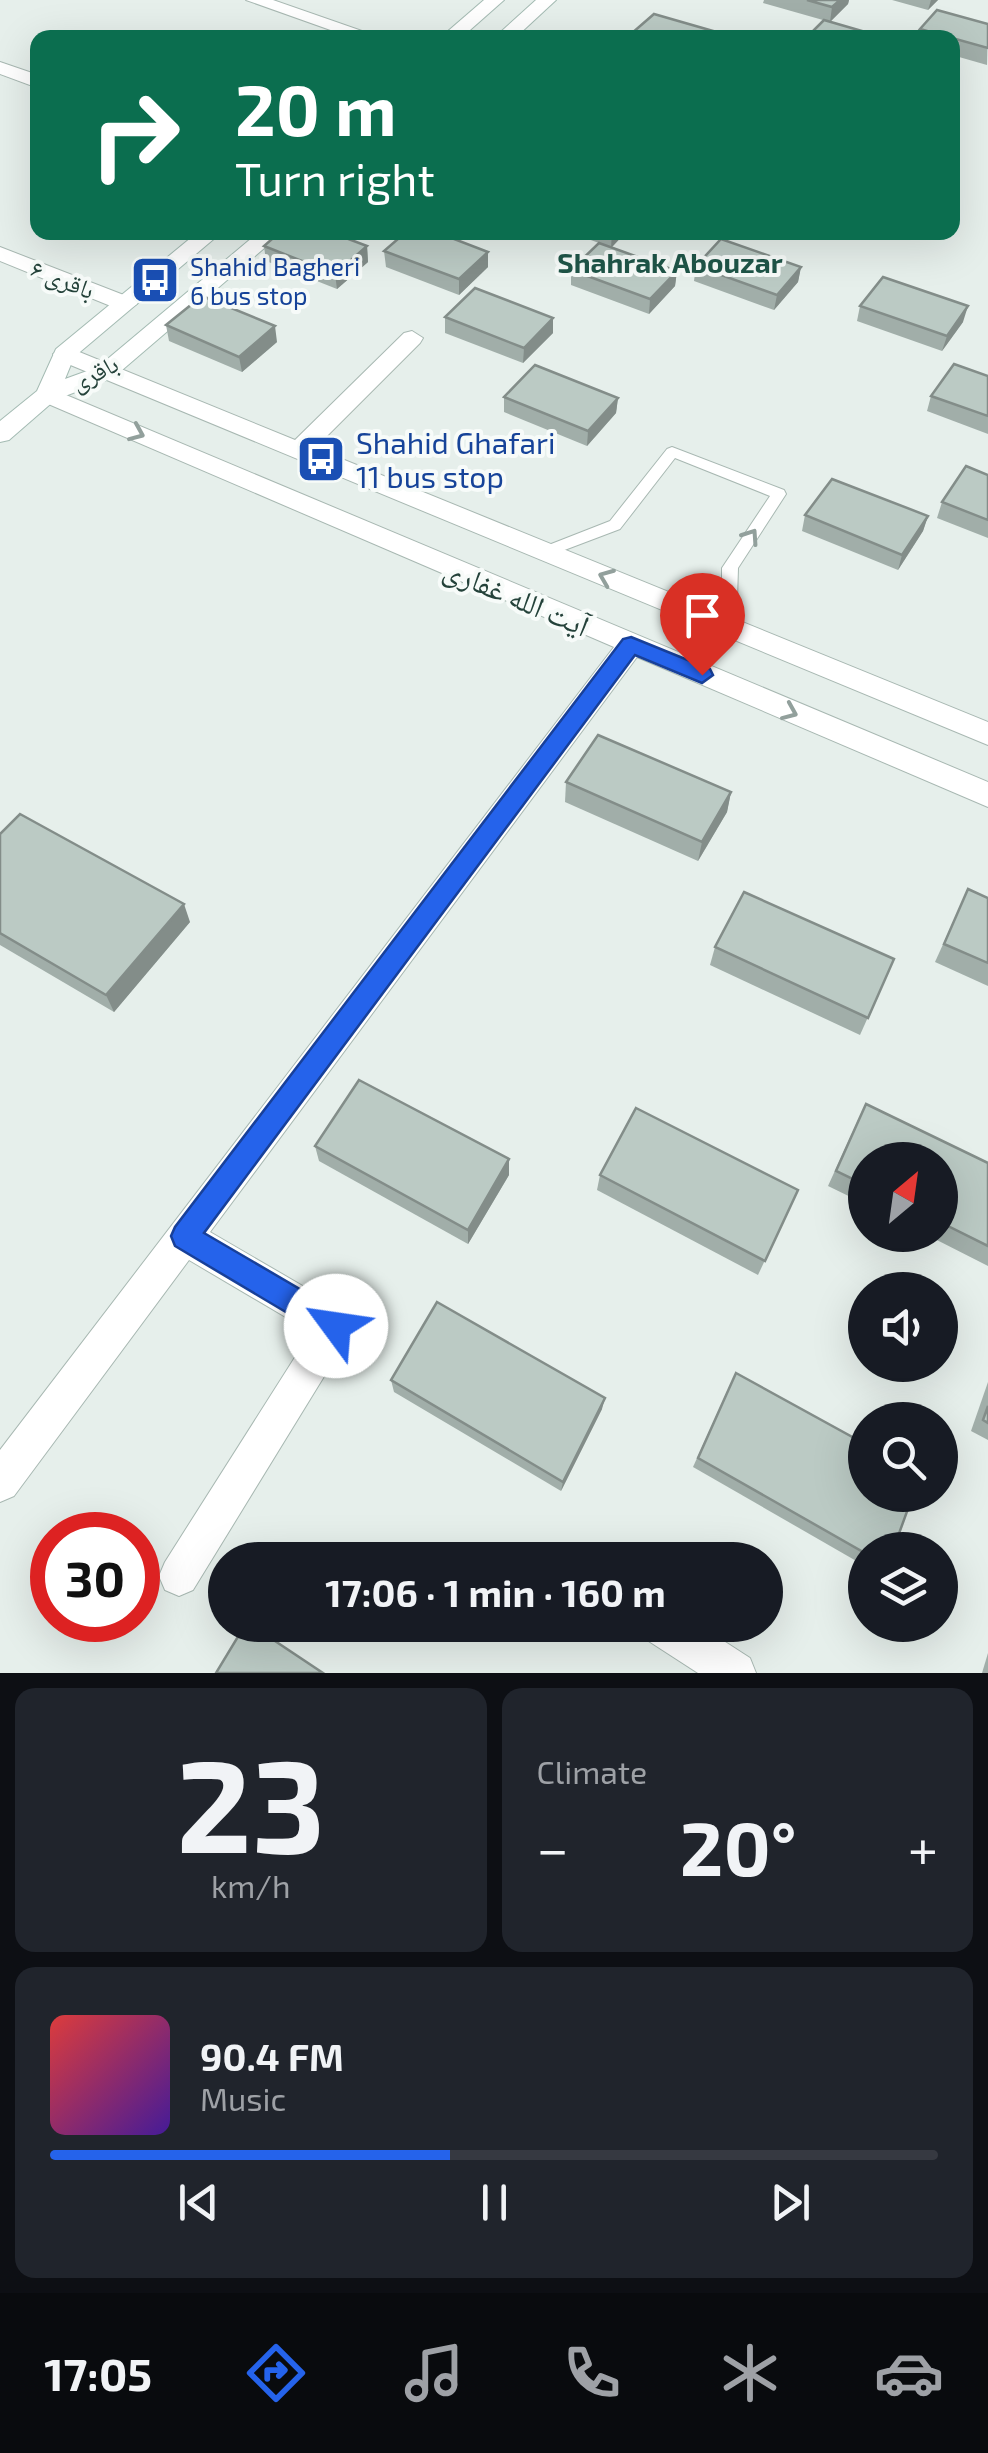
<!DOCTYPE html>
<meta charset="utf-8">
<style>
body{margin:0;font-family:"Exo 2","Noto Naskh Arabic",sans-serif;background:#20242c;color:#f1f3f6;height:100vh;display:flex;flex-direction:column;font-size:38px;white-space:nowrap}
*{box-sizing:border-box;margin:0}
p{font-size:32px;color:#9ea1a6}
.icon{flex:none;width:55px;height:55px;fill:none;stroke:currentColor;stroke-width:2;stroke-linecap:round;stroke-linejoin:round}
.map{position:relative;height:1673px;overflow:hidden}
.side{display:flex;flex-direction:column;gap:15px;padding:15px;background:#0d0f14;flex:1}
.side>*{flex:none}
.guide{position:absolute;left:30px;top:30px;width:930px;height:210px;border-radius:20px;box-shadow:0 10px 40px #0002;background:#0b6e4f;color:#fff;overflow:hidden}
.needle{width:65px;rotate:29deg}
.fabs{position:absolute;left:848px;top:1142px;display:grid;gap:20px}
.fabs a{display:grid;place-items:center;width:110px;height:110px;border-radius:50%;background:#171b24;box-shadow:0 10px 40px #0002;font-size:50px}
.speed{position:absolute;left:30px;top:1512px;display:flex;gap:20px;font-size:50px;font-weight:700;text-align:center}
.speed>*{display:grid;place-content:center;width:130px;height:130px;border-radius:50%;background:#171b24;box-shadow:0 10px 40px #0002;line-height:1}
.speed .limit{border:15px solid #d22;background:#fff;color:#111}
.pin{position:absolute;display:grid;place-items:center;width:85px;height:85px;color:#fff;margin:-102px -42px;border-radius:50% 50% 50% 0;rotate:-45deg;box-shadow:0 0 10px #0007}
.pin .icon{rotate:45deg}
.me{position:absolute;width:110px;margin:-55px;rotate:301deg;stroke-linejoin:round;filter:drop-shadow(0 0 8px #0008)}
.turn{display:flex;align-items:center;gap:35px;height:210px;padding:0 40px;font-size:45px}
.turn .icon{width:130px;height:130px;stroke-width:2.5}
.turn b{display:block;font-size:70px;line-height:85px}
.big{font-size:75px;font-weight:700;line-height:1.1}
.side .card{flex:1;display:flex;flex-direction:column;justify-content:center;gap:15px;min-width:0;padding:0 35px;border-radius:20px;background:#20242c}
.side .dial{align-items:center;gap:0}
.dial b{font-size:130px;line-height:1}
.song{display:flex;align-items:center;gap:30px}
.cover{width:120px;height:120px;border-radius:15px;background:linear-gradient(135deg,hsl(0 70% 55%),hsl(260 70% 35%))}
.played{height:10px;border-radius:5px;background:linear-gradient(90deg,#2563eb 45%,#363941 45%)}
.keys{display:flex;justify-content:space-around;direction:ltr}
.heat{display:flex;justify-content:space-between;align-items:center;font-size:55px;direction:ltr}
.side .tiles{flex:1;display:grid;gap:15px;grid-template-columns:1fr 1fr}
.card:last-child{grid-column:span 2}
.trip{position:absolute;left:208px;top:1542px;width:575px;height:100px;border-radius:50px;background:#171b24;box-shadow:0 10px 40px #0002;font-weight:700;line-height:100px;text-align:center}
.tabs{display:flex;height:160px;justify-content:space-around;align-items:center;background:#090b0e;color:#9ea1a6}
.tabs .icon{width:70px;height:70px}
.tabs .selected{color:#2563eb}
.tabs b{font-size:45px;color:#f1f3f6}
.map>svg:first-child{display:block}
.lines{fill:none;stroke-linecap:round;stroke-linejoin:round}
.lane-casing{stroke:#a8b8b2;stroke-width:2}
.street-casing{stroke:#a8b8b2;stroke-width:2}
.secondary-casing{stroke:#a4bbb3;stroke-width:2}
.lane{fill:#fff;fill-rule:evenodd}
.street{fill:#fff;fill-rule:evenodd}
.secondary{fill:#fff;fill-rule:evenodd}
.wall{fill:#a1aea9}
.shaded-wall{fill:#838d89}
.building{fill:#bbcac4;stroke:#838d89;stroke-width:2.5}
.oneway{stroke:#92a09c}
.route{fill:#2563eb;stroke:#184099;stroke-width:2.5}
.labels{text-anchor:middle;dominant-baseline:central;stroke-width:8;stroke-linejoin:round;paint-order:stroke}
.far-transit-label{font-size:25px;fill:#164399;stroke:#f7fbf9;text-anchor:start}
.far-street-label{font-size:25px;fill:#24423a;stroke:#f7fbf9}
.far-neighbourhood-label{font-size:28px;font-weight:bold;fill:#1f5548;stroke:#f7fbf9}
.transit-label{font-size:30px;fill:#164399;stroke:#f7fbf9;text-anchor:start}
.street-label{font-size:30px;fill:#24423a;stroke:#f7fbf9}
</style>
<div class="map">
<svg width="988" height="1673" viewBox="0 0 988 1673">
<rect width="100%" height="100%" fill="#e6efeb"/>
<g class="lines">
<g class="lane-casing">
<polygon id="lane" points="672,447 784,490 786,494 738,568 736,631 730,633 722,627 722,568 770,496 675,458 620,529 546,557 538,552 541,548 610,521 667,449"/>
</g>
<g class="street-casing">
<g id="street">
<polygon points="246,0 273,0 382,38 353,38"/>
<polygon points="0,62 38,75 38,88 0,74"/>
<polygon points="0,247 134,299 137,304 126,311 118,309 0,261"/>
<polygon points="412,331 423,338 420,343 315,448 988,722 988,745 56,359 53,354 64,347 72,349 295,440 404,333"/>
<polygon points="47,387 988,782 988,807 637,657 210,1232 349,1313 355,1326 193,1590 179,1596 165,1590 159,1576 165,1562 311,1332 189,1260 14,1496 0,1502 0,1450 614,647 39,400 35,395"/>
<polygon points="641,1625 699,1625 750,1658 756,1673 698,1673 647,1640"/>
</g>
</g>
<g class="secondary-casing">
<g id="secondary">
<polygon points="484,0 504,0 461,38 440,38"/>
<polygon points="536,0 556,0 515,38 494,38"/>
<polygon points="198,232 222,232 74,357 65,379 98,367 259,232 283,232 114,377 55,400 9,440 0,442 0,421 37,391 56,349"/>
</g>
</g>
<use href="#lane" class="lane"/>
<use href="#street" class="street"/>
<use href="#secondary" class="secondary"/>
</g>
<g class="wall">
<polygon points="764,0 849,0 848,4 830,22 763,3"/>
<polygon points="892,0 938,0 928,10"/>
<polygon points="988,24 987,65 952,55 952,38 918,38 920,29"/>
<polygon points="569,232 626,232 612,247 677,271 675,286 649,314 571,285 571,270 599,243"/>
<polygon points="264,246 367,246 368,262 337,289 266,261"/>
<polygon points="384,251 488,252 488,267 459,295 386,267"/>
<polygon points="696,266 801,267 798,282 774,310 694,281"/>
<polygon points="860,306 963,322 942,351 857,321"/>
<polygon points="445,317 553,333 523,363 445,333"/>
<polygon points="166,325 277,342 242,372 169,341"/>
<polygon points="988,376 988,434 927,411 931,396"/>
<polygon points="504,397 618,398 616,413 587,446 504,412"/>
<polygon points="988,475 988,538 937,518 942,502"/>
<polygon points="805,515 928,516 923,531 898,570 802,531"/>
<polygon points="566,782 731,792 727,812 698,861 565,802"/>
<polygon points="0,834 190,922 114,1012 0,945"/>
<polygon points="968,889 988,898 988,986 935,962"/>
<polygon points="715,947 894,959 860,1035 710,965"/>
<polygon points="858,1120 988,1163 988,1266 927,1235 940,1235 940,1160 865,1160 865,1204 828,1186"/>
<polygon points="315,1146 509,1175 468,1244 319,1161"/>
<polygon points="600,1175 798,1190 758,1275 597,1190"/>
<polygon points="391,1380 602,1409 561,1491 394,1392"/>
<polygon points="988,1382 988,1440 971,1431"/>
<polygon points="730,1385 865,1550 865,1566 693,1467"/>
<polygon points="988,1653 988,1673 982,1673"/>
</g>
<g class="shaded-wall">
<polygon points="840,0 849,0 848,4 830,22 832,7"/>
<polygon points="931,0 938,0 928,10"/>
<polygon points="612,232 626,232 611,248"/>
<polygon points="367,246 368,262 337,289 335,274"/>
<polygon points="488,252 488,267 459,295 459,279"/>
<polygon points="801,267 798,282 774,310 777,295"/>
<polygon points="677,271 675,286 649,314 650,299"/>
<polygon points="968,306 963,322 942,351 947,336"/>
<polygon points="553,318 553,333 523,363 524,348"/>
<polygon points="275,326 277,342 242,372 239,357"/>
<polygon points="618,398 616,413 587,446 588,431"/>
<polygon points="928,516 923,531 898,570 902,555"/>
<polygon points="731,792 727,812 698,861 702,842"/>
<polygon points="184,904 190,922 114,1012 106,995"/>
<polygon points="509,1159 509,1175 468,1244 468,1230"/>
<polygon points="605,1398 602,1409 561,1491 563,1482"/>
</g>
<g class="building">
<polygon points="807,0 840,0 832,7"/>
<polygon points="937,10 988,24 988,48 920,29"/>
<polygon points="654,14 720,33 716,38 646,38 632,33"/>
<polygon points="824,20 886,38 806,38"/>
<polygon points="280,232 330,232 367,246 335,274 264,246"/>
<polygon points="406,232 436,232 488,252 459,279 384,251"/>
<polygon points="721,239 801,267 777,295 696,266"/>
<polygon points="599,243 677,271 650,299 571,270"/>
<polygon points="883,277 968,306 947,336 860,306"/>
<polygon points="475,288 553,318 524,348 445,317"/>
<polygon points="202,296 275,326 239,357 166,325"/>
<polygon points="954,364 988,376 988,416 931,396"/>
<polygon points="535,365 618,398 588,431 504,397"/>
<polygon points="966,466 988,475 988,520 942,502"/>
<polygon points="832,479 928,516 902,555 805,515"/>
<polygon points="598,735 731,792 702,842 566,782"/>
<polygon points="20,814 184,904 106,995 0,933 0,834"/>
<polygon points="968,889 988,898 988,963 944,944"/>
<polygon points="744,892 894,959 868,1018 715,947"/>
<polygon points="359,1080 509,1159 468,1230 315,1146"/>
<polygon points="866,1104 988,1163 988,1246 940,1222 940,1160 865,1160 865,1185 836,1171"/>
<polygon points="636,1108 798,1190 765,1261 600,1175"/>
<polygon points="437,1302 605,1398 563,1482 391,1380"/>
<polygon points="736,1373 865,1444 865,1495 913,1495 893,1550 865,1550 865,1553 698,1458"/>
<polygon points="988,1406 988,1423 983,1420"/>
<polygon points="245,1625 251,1625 323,1673 216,1673"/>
</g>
<defs><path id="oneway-chevron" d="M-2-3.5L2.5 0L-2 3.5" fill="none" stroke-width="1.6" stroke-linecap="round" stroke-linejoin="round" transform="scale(2.5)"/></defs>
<g class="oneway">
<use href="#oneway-chevron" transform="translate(137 433) rotate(23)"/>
<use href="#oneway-chevron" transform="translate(751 536) rotate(-56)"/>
<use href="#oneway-chevron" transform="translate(606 577) rotate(-158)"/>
<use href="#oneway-chevron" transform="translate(790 712) rotate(23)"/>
</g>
<polygon class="route" points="631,637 710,669 713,675 702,683 635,655 204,1233 346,1316 350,1326 346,1336 336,1340 326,1336 175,1246 171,1236 175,1227 623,639"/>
<defs>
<g id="bus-square" transform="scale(2.5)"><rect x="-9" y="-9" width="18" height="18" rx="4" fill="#1a4fb4" stroke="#f7fbf9"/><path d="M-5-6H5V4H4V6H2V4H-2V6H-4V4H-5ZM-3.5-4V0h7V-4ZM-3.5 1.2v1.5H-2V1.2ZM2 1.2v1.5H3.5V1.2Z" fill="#fff"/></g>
</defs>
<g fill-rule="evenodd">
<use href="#bus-square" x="155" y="280"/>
<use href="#bus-square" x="321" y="459"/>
</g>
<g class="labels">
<g class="far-transit-label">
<text x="190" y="266">Shahid Bagheri<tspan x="190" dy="29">6 bus stop</tspan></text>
</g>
<g class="far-street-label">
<text transform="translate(63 278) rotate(22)">باقری ۶</text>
<text transform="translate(94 372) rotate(-27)">باقری</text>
</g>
<g class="far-neighbourhood-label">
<text x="670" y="262">Shahrak Abouzar</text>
</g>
<g class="transit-label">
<text x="356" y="442">Shahid Ghafari<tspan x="356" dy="34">11 bus stop</tspan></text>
</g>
<g class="street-label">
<text transform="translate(517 596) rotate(23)">آیت الله غفاری</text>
</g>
</g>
</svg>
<div class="fabs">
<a><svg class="needle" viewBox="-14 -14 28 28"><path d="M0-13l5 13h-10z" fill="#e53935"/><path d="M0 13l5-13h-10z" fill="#9ea1a6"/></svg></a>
<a><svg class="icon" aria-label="sound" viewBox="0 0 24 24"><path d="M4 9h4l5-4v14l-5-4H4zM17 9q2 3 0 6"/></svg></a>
<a><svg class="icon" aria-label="search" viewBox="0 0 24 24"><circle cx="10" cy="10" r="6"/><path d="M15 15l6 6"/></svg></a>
<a><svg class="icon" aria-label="layers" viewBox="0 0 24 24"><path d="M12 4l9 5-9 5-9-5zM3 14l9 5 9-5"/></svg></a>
</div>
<div class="speed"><div class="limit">30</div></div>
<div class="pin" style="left:702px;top:675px;background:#d93025"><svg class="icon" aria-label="arrive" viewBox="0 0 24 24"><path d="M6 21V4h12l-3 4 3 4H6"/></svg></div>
<svg class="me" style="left:336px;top:1326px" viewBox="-20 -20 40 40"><circle r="19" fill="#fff"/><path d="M0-13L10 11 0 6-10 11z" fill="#2563eb"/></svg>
<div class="trip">17:06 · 1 min · 160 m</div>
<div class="guide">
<div class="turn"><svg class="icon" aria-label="right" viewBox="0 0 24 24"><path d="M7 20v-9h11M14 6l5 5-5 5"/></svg><div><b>20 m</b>Turn right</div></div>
</div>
</div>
<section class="side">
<div class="tiles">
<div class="card dial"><b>23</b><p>km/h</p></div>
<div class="card"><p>Climate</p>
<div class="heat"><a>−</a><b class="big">20°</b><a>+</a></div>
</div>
<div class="card">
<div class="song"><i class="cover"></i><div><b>90.4 FM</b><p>Music</p></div></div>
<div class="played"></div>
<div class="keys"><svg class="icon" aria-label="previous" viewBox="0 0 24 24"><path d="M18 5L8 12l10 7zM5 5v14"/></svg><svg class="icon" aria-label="pause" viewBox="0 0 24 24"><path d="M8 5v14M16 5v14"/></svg><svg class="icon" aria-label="next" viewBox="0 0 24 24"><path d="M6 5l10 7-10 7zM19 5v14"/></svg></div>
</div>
</div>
</section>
<nav class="tabs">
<b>17:05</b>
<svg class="icon selected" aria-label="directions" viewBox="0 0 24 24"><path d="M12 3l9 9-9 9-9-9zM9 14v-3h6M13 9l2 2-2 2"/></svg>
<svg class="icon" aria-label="music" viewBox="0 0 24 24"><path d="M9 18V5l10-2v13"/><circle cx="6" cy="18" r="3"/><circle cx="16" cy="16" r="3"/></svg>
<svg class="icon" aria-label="phone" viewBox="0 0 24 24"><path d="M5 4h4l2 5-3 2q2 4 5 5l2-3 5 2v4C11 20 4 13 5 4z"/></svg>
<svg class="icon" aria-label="climate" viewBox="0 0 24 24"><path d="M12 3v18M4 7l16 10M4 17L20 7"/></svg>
<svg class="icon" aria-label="car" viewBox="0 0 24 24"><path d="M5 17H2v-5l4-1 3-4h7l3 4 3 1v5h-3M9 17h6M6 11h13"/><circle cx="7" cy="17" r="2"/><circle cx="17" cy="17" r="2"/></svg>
</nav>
